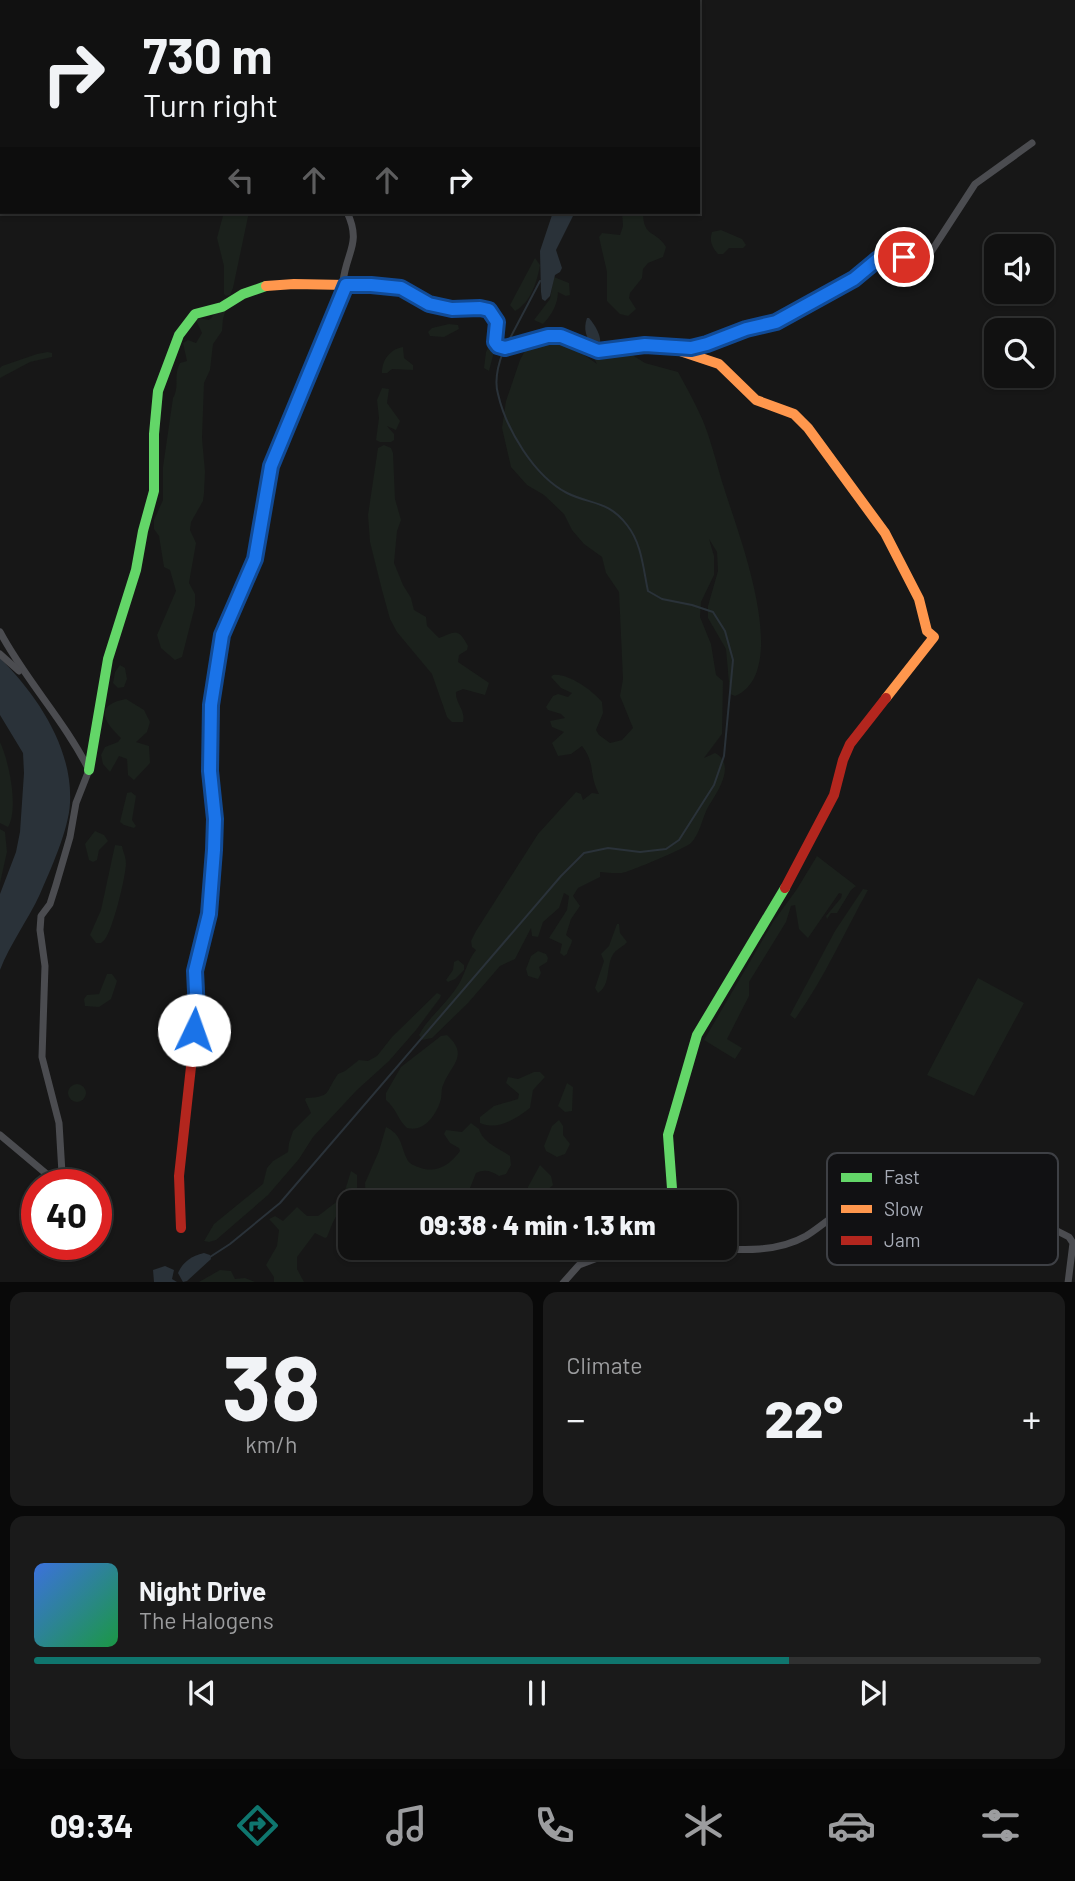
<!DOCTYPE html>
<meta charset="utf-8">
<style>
body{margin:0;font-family:Barlow,sans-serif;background:#1a1a1a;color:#f1f3f6;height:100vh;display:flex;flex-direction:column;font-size:26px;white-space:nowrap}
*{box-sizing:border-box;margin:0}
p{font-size:23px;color:#9c9d9f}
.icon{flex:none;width:38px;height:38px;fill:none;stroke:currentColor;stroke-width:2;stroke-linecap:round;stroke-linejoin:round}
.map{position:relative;height:1282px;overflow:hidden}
.details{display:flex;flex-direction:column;gap:10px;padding:10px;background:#090909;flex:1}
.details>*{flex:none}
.hud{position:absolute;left:0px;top:0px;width:700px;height:214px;box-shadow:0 2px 5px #0004,0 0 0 2px #303131;background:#111;color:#f1f3f6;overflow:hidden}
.tools{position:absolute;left:984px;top:234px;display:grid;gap:14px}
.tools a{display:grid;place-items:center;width:70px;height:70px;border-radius:14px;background:#111;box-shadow:0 2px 5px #0004,0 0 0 2px #303131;font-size:35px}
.speed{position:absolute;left:21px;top:1169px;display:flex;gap:14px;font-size:35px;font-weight:700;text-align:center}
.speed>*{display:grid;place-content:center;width:91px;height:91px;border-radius:50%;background:#111;box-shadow:0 2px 5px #0004,0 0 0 2px #303131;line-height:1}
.speed .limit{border:10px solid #d22;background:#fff;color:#111}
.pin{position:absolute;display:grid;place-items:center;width:60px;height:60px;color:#fff;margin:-30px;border:4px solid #fff;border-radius:50%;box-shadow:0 2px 7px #0007}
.me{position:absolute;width:77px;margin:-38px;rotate:3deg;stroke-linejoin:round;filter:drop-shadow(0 0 5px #0008)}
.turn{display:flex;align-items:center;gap:24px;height:147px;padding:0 28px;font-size:32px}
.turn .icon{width:91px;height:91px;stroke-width:2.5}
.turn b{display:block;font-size:49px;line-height:60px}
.lanes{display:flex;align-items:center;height:66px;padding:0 28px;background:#0003;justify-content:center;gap:35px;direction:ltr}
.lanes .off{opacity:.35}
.big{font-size:52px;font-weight:800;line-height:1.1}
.details .card{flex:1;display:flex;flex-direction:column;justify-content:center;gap:10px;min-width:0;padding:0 24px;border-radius:14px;background:#1a1a1a}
.details .dial{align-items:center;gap:0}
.dial b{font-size:91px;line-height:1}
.song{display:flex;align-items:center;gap:21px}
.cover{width:84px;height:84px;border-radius:10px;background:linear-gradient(135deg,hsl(220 70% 55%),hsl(140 70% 35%))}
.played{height:7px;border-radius:4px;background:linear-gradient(90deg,#0f766e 75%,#303131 75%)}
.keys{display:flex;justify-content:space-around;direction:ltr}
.heat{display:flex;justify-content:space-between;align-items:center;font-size:38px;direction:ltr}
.details .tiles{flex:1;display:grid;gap:10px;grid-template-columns:1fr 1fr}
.card:last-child{grid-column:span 2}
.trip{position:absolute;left:338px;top:1190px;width:399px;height:70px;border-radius:14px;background:#111;box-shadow:0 2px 5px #0004,0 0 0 2px #303131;font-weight:800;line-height:70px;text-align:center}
.dock{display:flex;height:112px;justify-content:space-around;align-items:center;background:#070707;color:#9c9d9f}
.dock .icon{width:49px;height:49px}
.dock .on{color:#0f766e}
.dock b{font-size:32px;color:#f1f3f6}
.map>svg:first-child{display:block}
.green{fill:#1b211c}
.water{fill:#2a3239}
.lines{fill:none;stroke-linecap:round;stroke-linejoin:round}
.stream{stroke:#2a3239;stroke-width:2}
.street{stroke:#4b4c50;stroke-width:7}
.fast{stroke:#63d668;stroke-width:10}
.slow{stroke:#ff974d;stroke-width:10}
.jam{stroke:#b3261e;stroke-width:10}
.route-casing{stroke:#114b97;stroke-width:18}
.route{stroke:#1a73e8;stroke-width:12}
.key{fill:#111113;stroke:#3e4045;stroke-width:2}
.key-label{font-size:19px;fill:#a8adb8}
</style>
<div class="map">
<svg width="1075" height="1283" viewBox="0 0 1075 1283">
<rect width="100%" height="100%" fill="#171717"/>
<g class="green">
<polygon points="416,0 657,0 424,2"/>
<polygon points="224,212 249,212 233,288 230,295 226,296 224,294 224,266 217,238"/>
<path d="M622,212H643C643,238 656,230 666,247L663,257L648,263L643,269L642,278L630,293L629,298L636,309L628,316L620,314L607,301V272L599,237L602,233L620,235L623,226Z"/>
<path d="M721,230L742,239L746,245L743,248H729L723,254H718C712,247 709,241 712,232Z"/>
<path d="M535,258L540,265C537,282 531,302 515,311L510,305Z"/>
<path d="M554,277L569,283L570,295L566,296L558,292C558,304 551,316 543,324L534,320L550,299Z"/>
<path d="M225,298L228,302L223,319L222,331L213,344L210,370L204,383L202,438L205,472L204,493L203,501L191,522L190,530L196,543L189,583L195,594V606L182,657L175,660L161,648L157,635L176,591L170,570L164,567L159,536L154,529V520L163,500V467L173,398C180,386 173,376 180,363L187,361L183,343L188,340L196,343L202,333L196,320L199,318L209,320C217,314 217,303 225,298Z"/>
<polygon points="449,324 458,325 459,329 444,337 430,336 428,332 432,328"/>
<path d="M551,342L570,345L597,364L594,358L597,354L626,351L645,363L678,372C685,385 692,397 698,410C711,436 716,464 725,491C738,533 793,672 735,696L730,694L726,649L708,618V606L718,571L717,552L709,539L714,556V575L701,602L700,617L711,644L716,675L723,681L722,734L704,758L715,753C738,765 715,795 707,809C702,820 699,835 691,843C686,848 629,872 622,873C615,873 607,873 600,872V877L578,888L573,896L580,906L571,919L566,935L572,940C572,945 568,948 567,954L564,956L560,953L562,944L549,938L567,910L569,896L564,893L559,908L543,922L538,937L532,936L531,928L515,959L500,966L468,1003L432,1038L422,1040L419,1035C428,1018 444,1006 455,990C465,977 466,962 476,950L472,947L471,941L476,931L538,834L576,792L581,794L583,800L592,793L599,794C588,773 596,764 582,746L571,754L558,756L552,743L564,732L552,727L550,721L565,718L561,714L548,710L546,707L553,696L558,694L568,697L572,693L561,688L551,677L553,675C568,673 592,690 602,702L603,713L596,730L599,735L610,743L622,740L633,728L620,696L623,679L619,592L606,573L602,557L584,544L572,530L564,514L544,495L527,485L511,467L502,428L506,401L520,360L526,349L534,344Z"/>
<polygon points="490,344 495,348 489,371 484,368 486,352"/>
<path d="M403,347L404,358L413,365V370L392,369L387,373H382C382,360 390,349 403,347Z"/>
<polygon points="48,352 52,353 52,357 30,362 0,378 0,368 2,366 37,354"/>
<polygon points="382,388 389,389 387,403 400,421 396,430 387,426 394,434 394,440 391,442 380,442 376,440 379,418 377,400"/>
<path d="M384,445L391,448L393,453L395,499L401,520L397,531L394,563L403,585L411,598L414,610L426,617L427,626L439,638C455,633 457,626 468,646L467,650L459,655L458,662L489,683L485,695L463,689L456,692C455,703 466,710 463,722H452L447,717L432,674L397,632L390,619L382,590L370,542L368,515L378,448Z"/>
<polygon points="120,665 125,668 127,679 124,687 118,688 113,683 115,672"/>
<path d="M126,699L144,710L150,722L147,732L136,742L149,746L150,763L134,780L128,775L127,759L119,756L110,772L103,764L101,755L105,747L118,742L121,738C104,722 93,705 126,699Z"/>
<path d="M0,742C9,761 19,809 8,827L0,823Z"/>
<polygon points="131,792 136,796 132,820 136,826 134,828 124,825 120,822 127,793"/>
<polygon points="0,829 5,832 7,852 0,883"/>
<polygon points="95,831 104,835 108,841 99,850 97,860 93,862 89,860 85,844"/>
<path d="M115,845L122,846C123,852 126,857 126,863C126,876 113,929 105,939C101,944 101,943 96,943L90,935L101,910Z"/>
<polygon points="817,856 856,886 851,890 837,913 831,913 827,919 826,916 841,898 842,894 839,893 808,938 799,929 795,905 791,906 786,922 749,982 749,996 727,1039 742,1048 735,1059 704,1040 773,922 797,889"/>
<path d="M863,889L868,890C844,933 824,979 795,1019L790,1015L835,931Z"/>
<path d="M617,924H619L620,933L627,942C623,947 618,948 614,953C605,965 612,984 598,993L595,988L604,961L601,954L609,946Z"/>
<polygon points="538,951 546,954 548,958 547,962 539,967 541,973 538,979 528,976 526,969 531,956"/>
<polygon points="458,960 464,965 464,970 455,979 448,982 446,980 453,970 454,962"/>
<polygon points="107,974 112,974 117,981 111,999 99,1007 85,1006 84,999 87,995 99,994"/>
<polygon points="978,978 1024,1003 974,1096 927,1075"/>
<path d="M437,993L441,995L440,998L416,1030L389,1061L357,1090L313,1137L299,1159L268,1195L216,1240L209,1242L204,1241L214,1224L263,1184L267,1168L273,1161L288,1152L289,1143L293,1131L311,1113L305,1100L306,1098C332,1097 325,1092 338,1074L345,1071L359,1060L368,1061L377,1056L392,1037Z"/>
<path d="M447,1035C469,1055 452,1064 444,1083C441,1088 442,1093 441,1099C437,1114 424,1133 407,1128C398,1120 396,1108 386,1100V1093L401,1067L441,1036Z"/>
<path d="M534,1072H540L545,1077L533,1090L530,1108C515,1119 499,1131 480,1123V1117L494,1106L518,1099L519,1094L506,1083L508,1077L518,1079Z"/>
<polygon points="567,1083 573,1087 572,1111 565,1112 558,1106"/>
<circle cx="77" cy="1093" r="9"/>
<polygon points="559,1120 563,1126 563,1135 570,1144 565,1154 557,1157 546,1151 544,1146 552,1126"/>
<path d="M471,1123L479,1129C483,1143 499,1148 510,1156L511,1165L506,1174L499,1176C491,1171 485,1169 476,1173L470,1188L431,1195L391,1194L386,1196L383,1202H366L365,1183L379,1151L386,1127C402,1135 400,1144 407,1159C409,1164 415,1166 421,1168C437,1173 450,1165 460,1151L459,1148L450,1143L444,1134L446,1130L462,1132Z"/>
<polygon points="540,1165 551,1176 553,1185 540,1197 541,1202 524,1202 528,1187"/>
<path d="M351,1171L357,1175V1195L353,1201L350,1202L348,1208C333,1214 333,1224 327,1237L325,1238L315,1233L297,1257V1269L304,1282H274V1277L266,1265L277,1246L279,1230L269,1219L275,1216L283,1221L297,1207L307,1216H318L343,1197Z"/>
<polygon points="220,1270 231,1271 235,1279 245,1278 255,1282 199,1282"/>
</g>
<g class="water">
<polygon points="553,212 575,212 556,250 562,268 560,272 555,275 550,296 545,301 542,299 541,292 540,251"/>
<path d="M587,318H589C595,325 602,336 600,346H594C586,339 583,329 587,318Z"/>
<path d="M0,658C37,695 73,748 70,803C69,829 50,871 40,894C28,920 10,944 0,970V894L16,852L20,832L24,773L23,753L0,715Z"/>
<path d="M204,1253L210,1255L211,1259L187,1281L183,1282L178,1273C183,1262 191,1256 204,1253Z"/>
<polygon points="165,1266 174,1270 172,1279 177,1282 154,1282 153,1270"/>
</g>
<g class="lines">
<g class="stream">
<polyline points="698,7 700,0"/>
<polyline points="507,344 540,281"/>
<path d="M210,1257L230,1244L280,1203L561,876L584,853L608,848L640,852L666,849L679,840L714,785L724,756L733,660L725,631L713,612L692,605L662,599L648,591C643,568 642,544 627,525C608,500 591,505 567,493C534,476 506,429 498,394C494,380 498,365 503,352"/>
</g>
<g class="street">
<polyline points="0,134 2,130"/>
<path d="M347,212C362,244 346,252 343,282L346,285H371L401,288L429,304L452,309L480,308L489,311L497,322L495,342L498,346L505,348L548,336H561L598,351L645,345L667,346"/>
<polyline points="679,347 691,348 707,344 746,329 776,322 854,279 878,259 904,257 919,258 929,255 975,184 1032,143"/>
<path d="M0,632C26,681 64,720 89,770L76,803L70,837L56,885L50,904L41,916L40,930L45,966L42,1057L59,1123L62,1173L67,1185"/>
<polyline points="0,654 19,671"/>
<polyline points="0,1135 49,1176 64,1185"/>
<path d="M707,1248C740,1250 776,1253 806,1236C821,1227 834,1213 851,1208C869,1202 881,1207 898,1209C928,1212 955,1185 977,1168L1011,1191L1017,1208L1022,1213L1069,1237L1073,1243L1068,1283"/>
<polyline points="563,1283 579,1265 624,1248"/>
</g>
<g class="fast">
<polyline points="89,770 108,659 136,570 143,531 154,491 154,434 158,391 179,335 195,314 222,307 243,294 266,286"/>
<polyline points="673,1202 668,1135 697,1035 785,888"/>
</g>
<g class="slow">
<polyline points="665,346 719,364 756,400 794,414 808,428 885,533 919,599 927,631 934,637 886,698"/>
<polyline points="211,728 215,670 222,635 255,559 271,466 346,285 294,284 266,286"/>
</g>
<g class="jam">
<polyline points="785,888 834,795 843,760 850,744 886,698"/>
<polyline points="181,1228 179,1176 197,1012 195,971 209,914 214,850 215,819 210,771 211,728"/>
</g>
</g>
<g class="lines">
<g class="route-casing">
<polyline id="route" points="194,1030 197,1012 195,971 209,914 214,850 215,819 210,771 211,705 222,635 255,559 271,466 346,285 371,285 401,288 429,304 452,309 480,308 489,310 497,322 495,342 498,346 505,348 548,336 561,336 598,351 645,345 691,348 707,344 746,329 776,322 854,279 878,259 904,257"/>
</g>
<use href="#route" class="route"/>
</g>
<rect x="827" y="1153" width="231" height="112" rx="10" class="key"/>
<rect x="841" y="1173" width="31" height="9" fill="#63d668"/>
<rect x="841" y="1205" width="31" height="8" fill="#ff974d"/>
<rect x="841" y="1236" width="31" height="9" fill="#b3261e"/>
<g class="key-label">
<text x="884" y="1184">Fast</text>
<text x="884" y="1216">Slow</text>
<text x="884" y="1247">Jam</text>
</g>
</svg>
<div class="tools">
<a><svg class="icon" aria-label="sound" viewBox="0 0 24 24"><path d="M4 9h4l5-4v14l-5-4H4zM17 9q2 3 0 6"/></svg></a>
<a><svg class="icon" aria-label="search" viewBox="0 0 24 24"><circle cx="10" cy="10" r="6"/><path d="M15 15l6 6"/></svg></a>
</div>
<div class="speed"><div class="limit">40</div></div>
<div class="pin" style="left:904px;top:257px;background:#d93025"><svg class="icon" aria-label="arrive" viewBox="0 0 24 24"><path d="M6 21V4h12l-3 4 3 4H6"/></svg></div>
<svg class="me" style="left:194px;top:1030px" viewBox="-20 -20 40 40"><circle r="19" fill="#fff"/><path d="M0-13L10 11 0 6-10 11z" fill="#1a73e8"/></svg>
<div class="trip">09:38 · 4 min · 1.3 km</div>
<div class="hud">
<div class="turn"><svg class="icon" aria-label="right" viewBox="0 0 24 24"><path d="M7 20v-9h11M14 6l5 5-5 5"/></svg><div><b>730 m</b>Turn right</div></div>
<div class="lanes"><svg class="icon off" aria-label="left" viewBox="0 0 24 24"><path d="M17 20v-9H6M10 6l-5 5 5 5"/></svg><svg class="icon off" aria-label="ahead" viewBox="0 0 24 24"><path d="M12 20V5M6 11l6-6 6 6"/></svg><svg class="icon off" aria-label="ahead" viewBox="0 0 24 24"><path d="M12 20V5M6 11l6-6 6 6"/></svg><svg class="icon" aria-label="right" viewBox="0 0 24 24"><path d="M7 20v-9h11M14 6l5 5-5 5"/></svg></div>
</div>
</div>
<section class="details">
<div class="tiles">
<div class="card dial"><b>38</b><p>km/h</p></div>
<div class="card"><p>Climate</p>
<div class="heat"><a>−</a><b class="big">22°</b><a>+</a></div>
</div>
<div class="card">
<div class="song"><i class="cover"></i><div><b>Night Drive</b><p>The Halogens</p></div></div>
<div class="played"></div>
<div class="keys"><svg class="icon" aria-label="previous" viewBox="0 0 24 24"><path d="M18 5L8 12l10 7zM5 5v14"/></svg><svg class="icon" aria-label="pause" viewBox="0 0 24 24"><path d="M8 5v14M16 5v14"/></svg><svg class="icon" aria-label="next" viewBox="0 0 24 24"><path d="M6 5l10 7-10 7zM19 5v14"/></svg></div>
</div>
</div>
</section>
<nav class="dock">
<b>09:34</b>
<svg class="icon on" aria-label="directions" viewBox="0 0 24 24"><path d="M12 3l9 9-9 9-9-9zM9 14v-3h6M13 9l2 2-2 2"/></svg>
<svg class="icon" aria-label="music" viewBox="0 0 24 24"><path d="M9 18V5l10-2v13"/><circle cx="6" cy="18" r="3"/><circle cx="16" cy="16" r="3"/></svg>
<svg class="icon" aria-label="phone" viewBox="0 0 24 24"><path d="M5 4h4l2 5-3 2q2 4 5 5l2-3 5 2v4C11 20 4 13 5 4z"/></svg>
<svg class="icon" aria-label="climate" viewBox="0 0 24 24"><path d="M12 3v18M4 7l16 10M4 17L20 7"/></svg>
<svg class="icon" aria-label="car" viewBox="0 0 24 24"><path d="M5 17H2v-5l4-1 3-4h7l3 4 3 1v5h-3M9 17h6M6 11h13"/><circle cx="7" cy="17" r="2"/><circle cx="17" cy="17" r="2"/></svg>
<svg class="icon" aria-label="filters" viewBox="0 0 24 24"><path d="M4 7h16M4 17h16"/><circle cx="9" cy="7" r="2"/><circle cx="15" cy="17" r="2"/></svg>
</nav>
